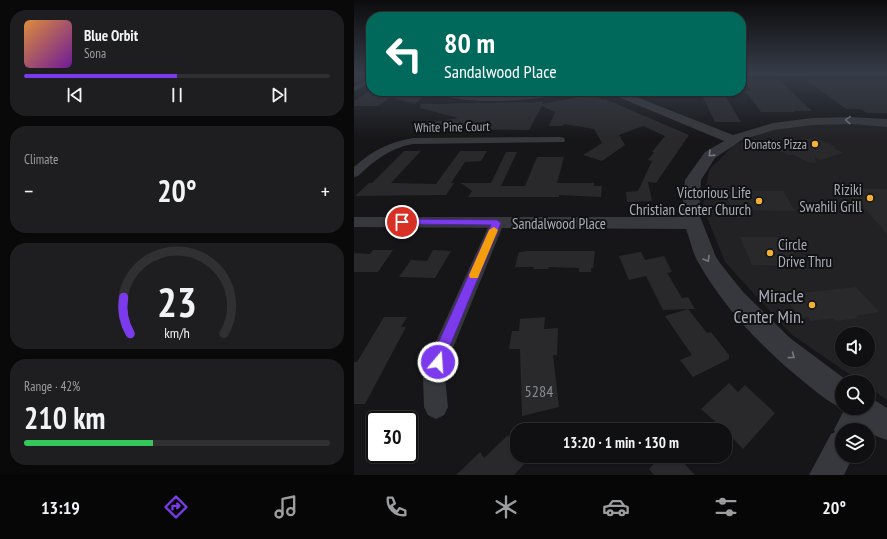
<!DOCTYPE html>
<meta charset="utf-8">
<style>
body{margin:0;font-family:"PT Sans Narrow",sans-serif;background:#1e1e20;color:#f1f3f6;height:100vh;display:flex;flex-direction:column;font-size:15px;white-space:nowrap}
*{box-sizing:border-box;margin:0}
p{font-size:13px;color:#9c9d9f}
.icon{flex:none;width:22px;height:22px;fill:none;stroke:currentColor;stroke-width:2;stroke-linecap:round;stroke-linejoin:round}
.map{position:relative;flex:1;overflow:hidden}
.sheet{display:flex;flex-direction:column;gap:10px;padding:10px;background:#09090a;width:354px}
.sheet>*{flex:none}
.guide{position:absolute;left:12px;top:12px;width:380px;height:84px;border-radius:16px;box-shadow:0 1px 3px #0004,0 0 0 1px #303032;background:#00695c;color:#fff;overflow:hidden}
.controls{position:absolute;left:481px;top:327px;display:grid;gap:8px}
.controls a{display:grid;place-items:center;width:40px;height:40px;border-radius:50%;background:#101012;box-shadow:0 1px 3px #0004,0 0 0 1px #303032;font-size:20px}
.speed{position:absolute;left:12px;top:411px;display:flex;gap:8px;font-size:20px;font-weight:700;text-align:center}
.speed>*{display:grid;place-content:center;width:52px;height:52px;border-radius:50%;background:#101012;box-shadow:0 1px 3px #0004,0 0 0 1px #303032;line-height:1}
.speed .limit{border:2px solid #111;border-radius:6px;background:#fff;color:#111}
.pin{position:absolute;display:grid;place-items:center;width:34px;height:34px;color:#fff;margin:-17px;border:2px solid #fff;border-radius:50%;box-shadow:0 1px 4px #0007}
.me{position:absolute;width:44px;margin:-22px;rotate:18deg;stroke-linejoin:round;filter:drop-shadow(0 0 3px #0008)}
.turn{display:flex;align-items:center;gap:14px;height:84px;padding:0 12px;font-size:18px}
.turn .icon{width:52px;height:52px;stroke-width:2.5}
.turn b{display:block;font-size:28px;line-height:34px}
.big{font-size:30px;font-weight:700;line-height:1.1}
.sheet .widget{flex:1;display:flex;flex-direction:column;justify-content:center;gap:6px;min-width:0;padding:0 14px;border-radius:16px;background:#1e1e20}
.sheet .dial{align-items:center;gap:0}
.dial svg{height:104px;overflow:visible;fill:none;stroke:#303032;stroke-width:7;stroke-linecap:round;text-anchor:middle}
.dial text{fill:#f1f3f6;stroke:none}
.song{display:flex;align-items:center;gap:12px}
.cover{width:48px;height:48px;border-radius:6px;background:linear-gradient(135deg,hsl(30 70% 55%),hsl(280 70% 35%))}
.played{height:4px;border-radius:2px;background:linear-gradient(90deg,#7c3aed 50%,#303032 50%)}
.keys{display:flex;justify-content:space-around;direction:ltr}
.heat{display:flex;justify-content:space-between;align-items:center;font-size:22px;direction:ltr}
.charge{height:6px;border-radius:3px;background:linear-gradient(90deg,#34c759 42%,#303032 0)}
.trip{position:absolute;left:156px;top:423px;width:222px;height:40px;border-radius:16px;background:#101012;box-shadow:0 1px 3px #0004,0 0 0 1px #303032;font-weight:700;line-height:40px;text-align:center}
.dock{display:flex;height:64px;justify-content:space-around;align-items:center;background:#060607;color:#9c9d9f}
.dock .icon{width:28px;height:28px}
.dock .current{color:#7c3aed}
.dock b{font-size:18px;color:#f1f3f6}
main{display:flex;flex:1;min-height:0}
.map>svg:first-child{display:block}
.built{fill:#222225;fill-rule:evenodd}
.building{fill:#29292c}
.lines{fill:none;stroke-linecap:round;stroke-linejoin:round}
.minor{fill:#37383d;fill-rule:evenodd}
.tertiary{fill:#37383d;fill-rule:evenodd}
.oneway{stroke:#757881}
.route{fill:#7c3aed;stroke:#51269a}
.slow{fill:#f59e0b}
.poi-dot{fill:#f2b134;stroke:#111113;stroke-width:1.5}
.labels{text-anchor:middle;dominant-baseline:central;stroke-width:4;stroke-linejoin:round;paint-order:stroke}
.far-street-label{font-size:13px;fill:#a8adb8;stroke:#111113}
.far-poi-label{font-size:13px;fill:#a8adb8;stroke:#111113;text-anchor:end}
.poi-label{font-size:15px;fill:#a8adb8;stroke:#111113;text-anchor:end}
.street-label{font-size:15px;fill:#a8adb8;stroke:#111113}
.near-number-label{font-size:16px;fill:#888b94}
.near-poi-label{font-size:18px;fill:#a8adb8;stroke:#111113;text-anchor:end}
</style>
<main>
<section class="sheet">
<div class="widget">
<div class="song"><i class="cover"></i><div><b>Blue Orbit</b><p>Sona</p></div></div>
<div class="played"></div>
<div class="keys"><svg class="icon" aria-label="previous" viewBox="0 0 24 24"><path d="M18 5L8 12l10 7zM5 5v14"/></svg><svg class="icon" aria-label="pause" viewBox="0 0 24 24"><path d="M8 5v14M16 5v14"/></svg><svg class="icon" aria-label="next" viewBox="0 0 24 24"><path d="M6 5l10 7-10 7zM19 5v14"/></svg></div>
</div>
<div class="widget"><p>Climate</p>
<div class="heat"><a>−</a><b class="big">20°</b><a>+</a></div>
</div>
<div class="widget dial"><svg viewBox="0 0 100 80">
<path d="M14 69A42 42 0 1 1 86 69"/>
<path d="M14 69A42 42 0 0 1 9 41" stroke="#7c3aed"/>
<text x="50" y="56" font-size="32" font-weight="700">23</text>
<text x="50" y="72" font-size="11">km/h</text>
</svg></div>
<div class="widget"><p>Range · 42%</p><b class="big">210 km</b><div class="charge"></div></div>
</section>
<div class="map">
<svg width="533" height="475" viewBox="0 0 533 475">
<rect width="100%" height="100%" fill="#161618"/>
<path class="built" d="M464,123L519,124L533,125V400L514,387V382H507L438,335L371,262L349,207L355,170L380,145L417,130ZM488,334H514V360H488Z"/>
<g class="building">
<polygon points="0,73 17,73 17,77 0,84"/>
<polygon points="389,79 424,79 458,111 440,111 442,112 407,112 391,91 397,91"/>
<polygon points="451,79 533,79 533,113 513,113 506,109 492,109"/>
<polygon points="74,91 61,104 36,97 24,106 0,106 0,101 14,92"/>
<polygon points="346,91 368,91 387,122 361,122"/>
<polygon points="239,94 249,100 251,99 335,135 302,183 294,182 298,201 273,202 272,192 284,191 298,161 294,160 300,152 298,152 311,136 289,126 265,135 271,145 248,161 229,155 248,143 240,129 210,124 209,126 195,126 201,112 188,106 175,130 71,129 71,123 104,118 66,108 67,104 189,102 189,104"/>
<polygon points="461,137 482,147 479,148 490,153 466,160 461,157 462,163 453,162 440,155 434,155 420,148"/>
<polygon points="50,151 67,151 37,183 82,184 106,151 133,151 127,161 111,162 97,183 100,183 92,195 1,196 15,183 18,183"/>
<polygon points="152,152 163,152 147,186 171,186 183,157 210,157 203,183 240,183 240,186 248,186 247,197 205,195 205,197 114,197 118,191 107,183 137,183"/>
<polygon points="490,188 533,189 533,234 506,203 503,203"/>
<polygon points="371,191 429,191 441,211 378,210"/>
<polygon points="386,237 431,237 446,266 398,265"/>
<polygon points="19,250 39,250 24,272 0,272 0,253 16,254"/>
<polygon points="79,250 97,251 81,278 45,277 57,260 73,261"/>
<polygon points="174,251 241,251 239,268 237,268 237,272 225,272 225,268 195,267 194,269 179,269 180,267 161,267 165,252"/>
<polygon points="287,252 291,260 310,256 318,272 313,273 328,298 334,297 341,309 334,309 353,333 357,332 375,355 375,359 339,377 326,360 338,355 311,316 334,309 309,310 292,276 275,280 265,256"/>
<polygon points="502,287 525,312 502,316 504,318 482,321 480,318 457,321 454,317 446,318 433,299 440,298 438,294"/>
<polygon points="30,317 53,317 47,327 52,327 11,404 0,404 0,362 3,362"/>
<polygon points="191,317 190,329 204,328 203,355 199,355 205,407 168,416 166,349 155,349 158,331 165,331 166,319"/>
<polygon points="375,383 384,392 391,385 421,413 389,449 371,430 347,409"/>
<polygon points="154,435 163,446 163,456 178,456 160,475 102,475 126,452 130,458"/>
<polygon points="307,456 323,456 341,475 300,475 295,469"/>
</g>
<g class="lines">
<g class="minor">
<rect x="387" y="73" width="146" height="3"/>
<polygon points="17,78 17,83 0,91 0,86"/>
<path d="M91,91H99L103,94L148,95L227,91L223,93C187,99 130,105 95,97Z"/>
<path d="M206,137L210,138L211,140L210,142L59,144C36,148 21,160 4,176L0,177V167C18,151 35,142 59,138Z"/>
<polygon points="143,219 148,220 150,223 99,348 91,377 94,407 90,415 82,419 74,415 70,407 69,377 79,348 136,223 138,220"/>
</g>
<g class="tertiary">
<path d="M253,91H267L379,135L419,123L458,118L497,117L533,119V127L497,124L458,125L420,130L388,140L361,158L347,180L345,214L362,257L366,263L389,292L436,338L495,382H488V408C476,403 466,395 455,386C413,353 369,308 343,260C338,251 336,239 332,229L0,227V217H329L328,214L331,180L351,152L370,141L255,93Z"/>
<polygon points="514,396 533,408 533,440 522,436 514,430 488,430 488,456 499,456 490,475 455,475 477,434 481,432 480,430 491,408 514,408"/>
</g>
</g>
<defs><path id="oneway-chevron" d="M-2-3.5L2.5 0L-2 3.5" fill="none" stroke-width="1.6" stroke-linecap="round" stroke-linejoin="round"/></defs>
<g class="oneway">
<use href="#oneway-chevron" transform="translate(494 120) rotate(-177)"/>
<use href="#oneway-chevron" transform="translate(357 154) rotate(136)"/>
<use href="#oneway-chevron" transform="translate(353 259) rotate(60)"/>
<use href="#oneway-chevron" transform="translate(438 356) rotate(37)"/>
</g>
<linearGradient id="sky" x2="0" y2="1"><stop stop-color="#0c0c0d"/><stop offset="0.53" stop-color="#363c48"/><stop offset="1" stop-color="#363c48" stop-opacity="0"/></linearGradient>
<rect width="533" height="139" fill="url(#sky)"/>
<polygon class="route" points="48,219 143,220 147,223 95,348 89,366 84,368 80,366 78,362 82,348 137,225 45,224 43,222 45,220"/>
<polygon class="slow" points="140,227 144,230 125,275 124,278 116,278 115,275 135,230"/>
<g class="poi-dot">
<circle cx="461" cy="144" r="4"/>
<circle cx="516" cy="198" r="4"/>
<circle cx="405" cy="201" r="4"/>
<circle cx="416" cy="253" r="4"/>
<circle cx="458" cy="305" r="4"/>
</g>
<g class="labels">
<g class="far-street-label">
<text transform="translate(98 127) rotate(-1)">White Pine Court</text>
</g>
<g class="far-poi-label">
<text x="453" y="144">Donatos Pizza</text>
</g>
<g class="poi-label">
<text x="508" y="189">Riziki<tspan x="508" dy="17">Swahili Grill</tspan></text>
<text x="397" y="192">Victorious Life<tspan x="397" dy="17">Christian Center Church</tspan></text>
<text x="424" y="244" text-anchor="start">Circle<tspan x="424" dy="17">Drive Thru</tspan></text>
</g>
<g class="street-label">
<text x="205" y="223">Sandalwood Place</text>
</g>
<g class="near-number-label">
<text x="185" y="391">5284</text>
</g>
<g class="near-poi-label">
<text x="450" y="295">Miracle<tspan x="450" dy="21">Center Min.</tspan></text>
</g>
</g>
</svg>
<div class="controls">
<a><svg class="icon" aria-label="sound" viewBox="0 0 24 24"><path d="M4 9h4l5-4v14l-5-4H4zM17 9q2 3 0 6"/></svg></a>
<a><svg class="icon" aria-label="search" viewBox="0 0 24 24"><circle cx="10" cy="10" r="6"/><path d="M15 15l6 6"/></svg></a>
<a><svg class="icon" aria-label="layers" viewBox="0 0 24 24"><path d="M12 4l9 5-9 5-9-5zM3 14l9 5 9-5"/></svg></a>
</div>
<div class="speed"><div class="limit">30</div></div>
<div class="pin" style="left:48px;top:222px;background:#d93025"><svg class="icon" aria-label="arrive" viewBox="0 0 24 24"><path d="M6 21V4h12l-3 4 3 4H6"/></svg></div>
<svg class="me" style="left:84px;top:362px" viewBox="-20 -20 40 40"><circle r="17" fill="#7c3aed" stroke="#fff" stroke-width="3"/><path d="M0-11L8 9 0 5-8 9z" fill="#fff"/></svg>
<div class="trip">13:20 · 1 min · 130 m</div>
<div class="guide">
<div class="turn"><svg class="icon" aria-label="left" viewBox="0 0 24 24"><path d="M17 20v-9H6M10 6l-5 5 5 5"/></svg><div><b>80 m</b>Sandalwood Place</div></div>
</div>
</div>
</main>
<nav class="dock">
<b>13:19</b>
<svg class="icon current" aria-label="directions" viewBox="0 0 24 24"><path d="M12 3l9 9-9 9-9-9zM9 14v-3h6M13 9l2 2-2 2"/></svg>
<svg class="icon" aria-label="music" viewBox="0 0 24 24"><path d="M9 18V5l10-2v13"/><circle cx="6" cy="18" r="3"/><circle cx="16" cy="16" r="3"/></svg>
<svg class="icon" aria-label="phone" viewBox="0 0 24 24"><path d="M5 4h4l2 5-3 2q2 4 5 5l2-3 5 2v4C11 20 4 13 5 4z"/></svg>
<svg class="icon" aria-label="climate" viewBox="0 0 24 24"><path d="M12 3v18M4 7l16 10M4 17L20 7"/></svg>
<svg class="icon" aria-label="car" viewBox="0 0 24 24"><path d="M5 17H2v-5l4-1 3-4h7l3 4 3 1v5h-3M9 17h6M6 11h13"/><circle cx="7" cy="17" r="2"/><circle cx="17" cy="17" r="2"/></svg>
<svg class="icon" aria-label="filters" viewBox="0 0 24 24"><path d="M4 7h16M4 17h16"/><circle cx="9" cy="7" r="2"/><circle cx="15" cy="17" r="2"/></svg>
<b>20°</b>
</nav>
